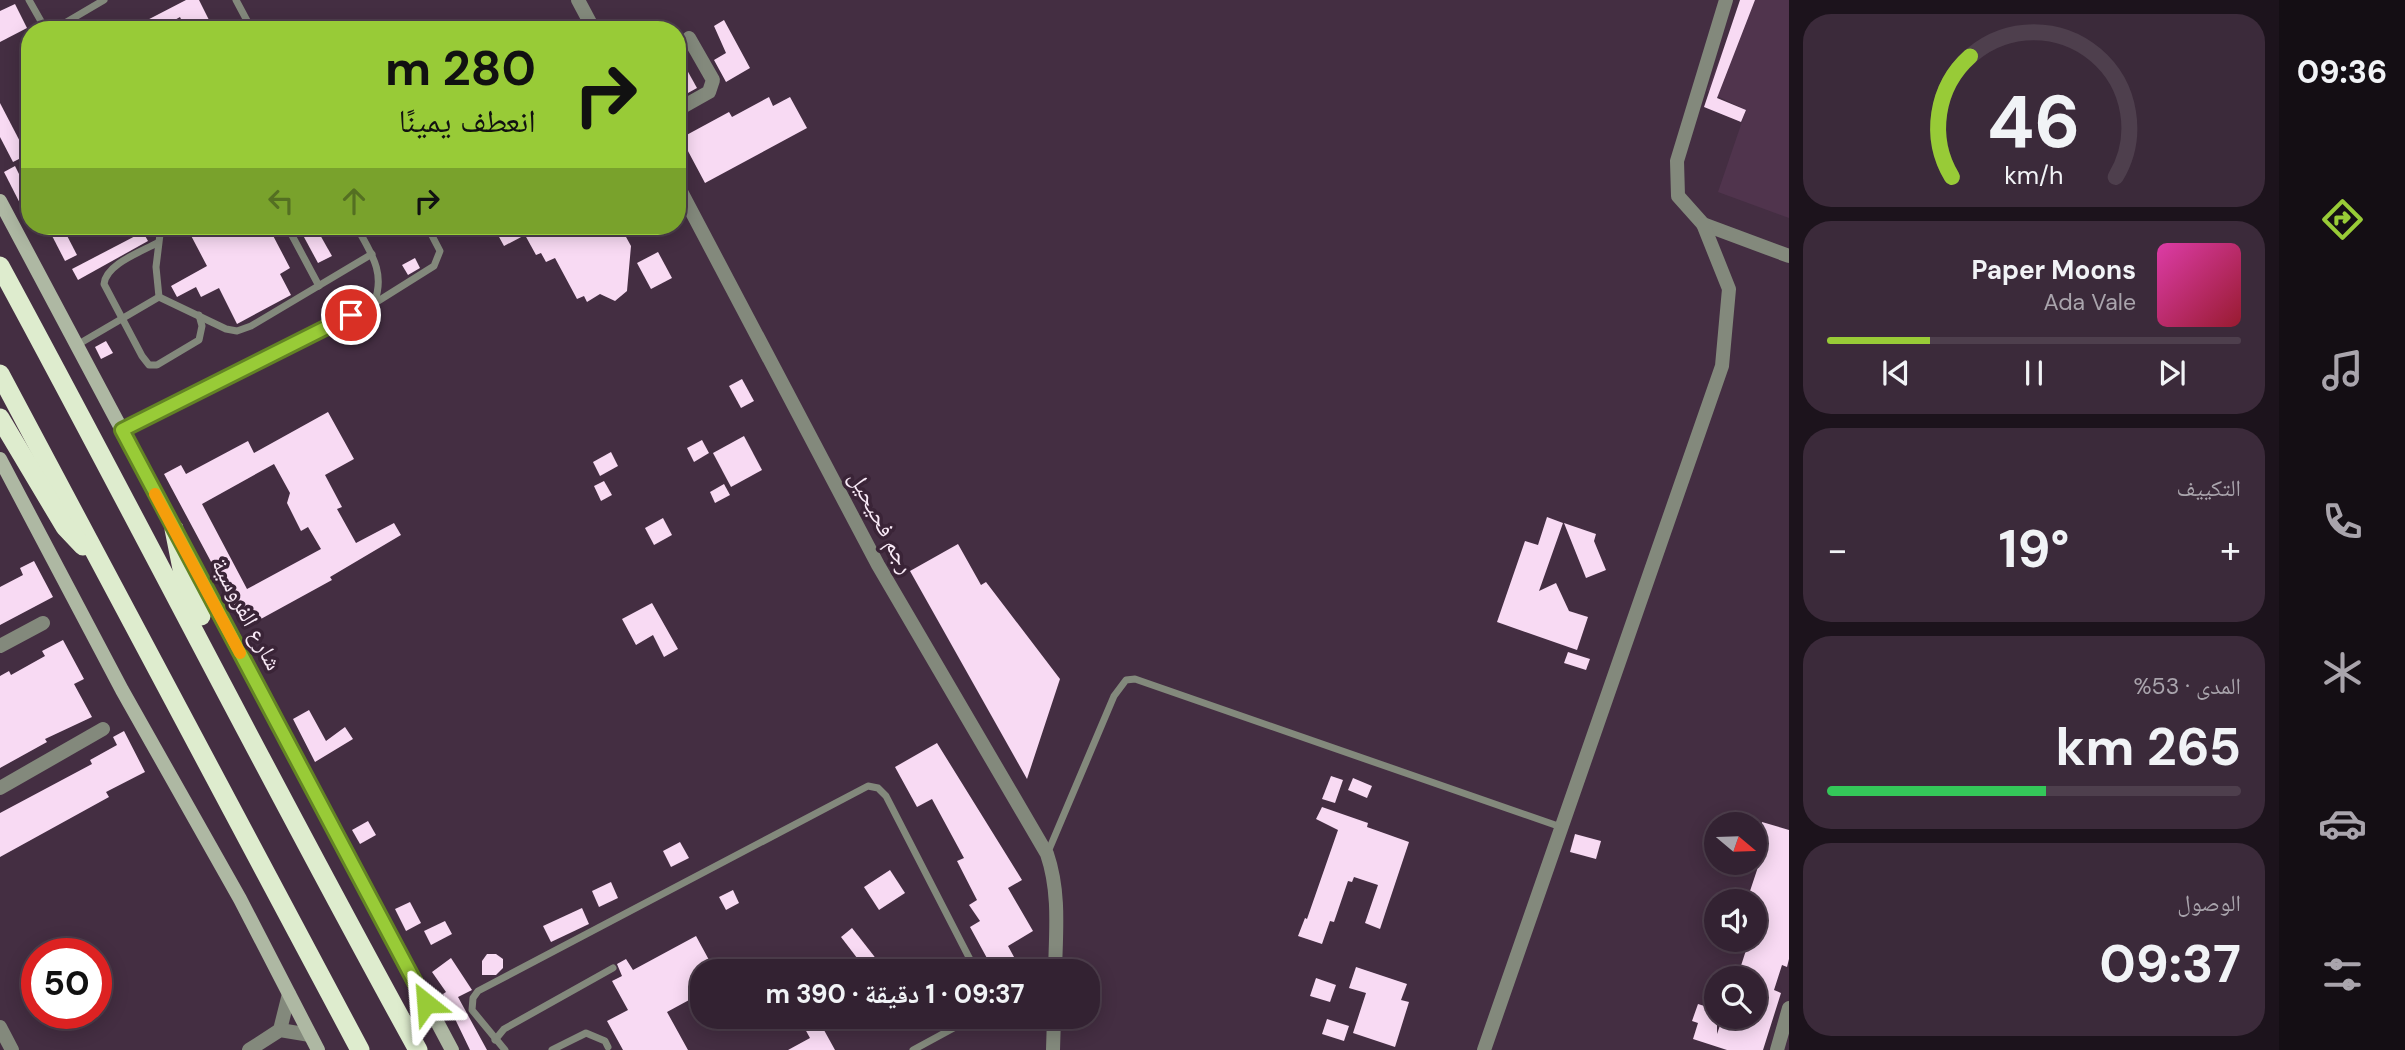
<!DOCTYPE html>
<html lang="ar">
<meta charset="utf-8">
<style>
body{margin:0;font-family:"DM Sans","Noto Naskh Arabic",sans-serif;background:#3b2a3a;color:#f1f3f6;direction:rtl;height:100vh;display:flex;flex-direction:column;font-size:26px;white-space:nowrap}
*{box-sizing:border-box;margin:0}
p{font-size:23px;color:#a9a4ac}
.icon{flex:none;width:38px;height:38px;fill:none;stroke:currentColor;stroke-width:2;stroke-linecap:round;stroke-linejoin:round}
.map{position:relative;flex:1;overflow:hidden;direction:ltr}
.side{display:flex;flex-direction:column;gap:14px;padding:14px;background:#1c131c;width:490px}
.side>*{flex:none}
.guide{position:absolute;left:21px;top:21px;width:665px;height:214px;border-radius:28px;box-shadow:0 4px 18px #0003,0 0 0 2px #4e3f4d;direction:rtl;background:#98cb37;color:#111;overflow:hidden}
.needle{width:46px;rotate:109deg}
.controls{position:absolute;left:1704px;top:812px;display:grid;gap:14px}
.controls a{display:grid;place-items:center;width:63px;height:63px;border-radius:50%;background:#332232;box-shadow:0 4px 18px #0003,0 0 0 2px #4e3f4d;font-size:35px}
.speed{position:absolute;left:21px;top:938px;display:flex;gap:14px;font-size:35px;font-weight:700;text-align:center}
.speed>*{display:grid;place-content:center;width:91px;height:91px;border-radius:50%;background:#332232;box-shadow:0 4px 18px #0003,0 0 0 2px #4e3f4d;line-height:1}
.speed .limit{border:10px solid #d22;background:#fff;color:#111}
.pin{position:absolute;display:grid;place-items:center;width:60px;height:60px;color:#fff;margin:-30px;border:4px solid #fff;border-radius:50%;box-shadow:0 2px 7px #0007}
.me{position:absolute;width:77px;margin:-38px;rotate:332deg;stroke-linejoin:round;filter:drop-shadow(0 0 5px #0008)}
.turn{display:flex;align-items:center;gap:24px;height:147px;padding:0 35px;font-size:32px}
.turn .icon{width:91px;height:91px;stroke-width:2.5}
.turn b{display:block;font-size:49px;line-height:60px}
.lanes{display:flex;align-items:center;height:66px;padding:0 35px;background:#0003;justify-content:center;gap:35px;direction:ltr}
.lanes .off{opacity:.35}
.big{font-size:52px;font-weight:700;line-height:1.1}
.side .card{flex:1;display:flex;flex-direction:column;justify-content:center;gap:10px;min-width:0;padding:0 24px;border-radius:28px;background:#3b2a3a}
.side .dial{align-items:center;gap:0}
.dial svg{height:182px;overflow:visible;fill:none;stroke:#4e3f4d;stroke-width:7;stroke-linecap:round;text-anchor:middle}
.dial text{fill:#f1f3f6;stroke:none}
.song{display:flex;align-items:center;gap:21px}
.cover{width:84px;height:84px;border-radius:10px;background:linear-gradient(135deg,hsl(320 70% 55%),hsl(350 70% 35%))}
.played{height:7px;border-radius:4px;background:linear-gradient(90deg,#98cb37 25%,#4e3f4d 25%)}
.keys{display:flex;justify-content:space-around;direction:ltr}
.heat{display:flex;justify-content:space-between;align-items:center;font-size:38px;direction:ltr}
.charge{height:10px;border-radius:5px;background:linear-gradient(90deg,#34c759 53%,#4e3f4d 0)}
.trip{position:absolute;left:690px;top:959px;width:410px;height:70px;border-radius:28px;background:#332232;box-shadow:0 4px 18px #0003,0 0 0 2px #4e3f4d;font-weight:700;line-height:70px;text-align:center;direction:rtl}
main{display:flex;flex:1;min-height:0}
.tab-bar{display:flex;flex-direction:column;width:126px;justify-content:space-around;align-items:center;background:#140e14;color:#a9a4ac}
.tab-bar .icon{width:49px;height:49px}
.tab-bar .current{color:#98cb37}
.tab-bar b{font-size:32px;color:#f1f3f6}
.map>svg:first-child{display:block}
.built{fill:#50344d}
.building{fill:#f8daf3;fill-rule:evenodd}
.lines{fill:none;stroke-linecap:round;stroke-linejoin:round}
.service{stroke:#83897c;stroke-width:7}
.minor{stroke:#83897c;stroke-width:14}
.secondary{stroke:#aeb8a3;stroke-width:14}
.trunk{stroke:#deecce;stroke-width:19}
.route-casing{stroke:#638424;stroke-width:18}
.route{stroke:#98cb37;stroke-width:12}
.slow{stroke:#f59e0b;stroke-width:12}
.labels{text-anchor:middle;dominant-baseline:central;stroke-width:7;stroke-linejoin:round;paint-order:stroke}
.street-label{font-size:23px;fill:#f9eaf7;stroke:#3a2437}
</style>
<main>
<nav class="tab-bar">
<b>09:36</b>
<svg class="icon current" aria-label="directions" viewBox="0 0 24 24"><path d="M12 3l9 9-9 9-9-9zM9 14v-3h6M13 9l2 2-2 2"/></svg>
<svg class="icon" aria-label="music" viewBox="0 0 24 24"><path d="M9 18V5l10-2v13"/><circle cx="6" cy="18" r="3"/><circle cx="16" cy="16" r="3"/></svg>
<svg class="icon" aria-label="phone" viewBox="0 0 24 24"><path d="M5 4h4l2 5-3 2q2 4 5 5l2-3 5 2v4C11 20 4 13 5 4z"/></svg>
<svg class="icon" aria-label="climate" viewBox="0 0 24 24"><path d="M12 3v18M4 7l16 10M4 17L20 7"/></svg>
<svg class="icon" aria-label="car" viewBox="0 0 24 24"><path d="M5 17H2v-5l4-1 3-4h7l3 4 3 1v5h-3M9 17h6M6 11h13"/><circle cx="7" cy="17" r="2"/><circle cx="17" cy="17" r="2"/></svg>
<svg class="icon" aria-label="filters" viewBox="0 0 24 24"><path d="M4 7h16M4 17h16"/><circle cx="9" cy="7" r="2"/><circle cx="15" cy="17" r="2"/></svg>
</nav>
<section class="side">
<div class="card dial"><svg viewBox="0 0 100 80">
<path d="M14 69A42 42 0 1 1 86 69"/>
<path d="M14 69A42 42 0 0 1 22 16" stroke="#98cb37"/>
<text x="50" y="56" font-size="32" font-weight="700">46</text>
<text x="50" y="72" font-size="11">km/h</text>
</svg></div>
<div class="card">
<div class="song"><i class="cover"></i><div><b>Paper Moons</b><p>Ada Vale</p></div></div>
<div class="played"></div>
<div class="keys"><svg class="icon" aria-label="previous" viewBox="0 0 24 24"><path d="M18 5L8 12l10 7zM5 5v14"/></svg><svg class="icon" aria-label="pause" viewBox="0 0 24 24"><path d="M8 5v14M16 5v14"/></svg><svg class="icon" aria-label="next" viewBox="0 0 24 24"><path d="M6 5l10 7-10 7zM19 5v14"/></svg></div>
</div>
<div class="card"><p>التكييف</p>
<div class="heat"><a>−</a><b class="big">19°</b><a>+</a></div>
</div>
<div class="card"><p>المدى · 53%</p><b class="big">265 km</b><div class="charge"></div></div>
<div class="card"><p>الوصول</p><b class="big">09:37</b></div>
</section>
<div class="map">
<svg width="1789" height="1050" viewBox="0 0 1789 1050">
<rect width="100%" height="100%" fill="#442e42"/>
<polygon class="built" points="1742,0 1789,0 1789,218 1718,192 1746,110 1707,91"/>
<g class="building">
<polygon points="186,0 199,0 214,30 186,30 180,17 157,30 128,30"/>
<polygon points="1740,0 1755,0 1717,98 1746,110 1741,122 1704,107"/>
<polygon points="15,4 27,28 0,42 0,11"/>
<polygon points="724,20 750,68 726,82 714,60 726,53 714,26"/>
<polygon points="677,52 697,88 677,99"/>
<polygon points="769,97 773,106 790,97 807,128 705,183 681,138 729,112 732,117"/>
<polygon points="0,103 27,155 13,162 0,137"/>
<polygon points="15,166 30,196 30,223 4,172"/>
<polygon points="47,226 62,226 77,255 65,261"/>
<polygon points="186,226 268,226 290,268 280,274 291,295 237,324 219,288 201,297 196,287 177,297 171,286 207,266"/>
<polygon points="298,226 315,226 332,256 318,263"/>
<polygon points="493,226 620,226 631,246 627,291 615,301 600,294 587,302 584,296 577,299 555,258 546,262 541,253 536,255 525,235 504,246"/>
<polygon points="143,232 148,241 78,280 72,269"/>
<polygon points="658,252 672,278 651,289 637,263"/>
<polygon points="415,258 420,268 408,275 402,265"/>
<polygon points="106,341 113,353 101,359 95,347"/>
<polygon points="742,379 754,401 741,408 729,386"/>
<path d="M328,412L354,459L325,475L342,507L337,509L356,543L394,523L401,535L330,577L332,580L246,627L164,474L181,465L186,474L248,441L254,453ZM274,464L290,493L287,503L301,531L308,527L321,549L247,589L202,504Z"/>
<polygon points="744,436 762,470 731,487 713,453"/>
<polygon points="702,440 709,453 694,462 687,448"/>
<polygon points="611,452 618,466 600,476 593,462"/>
<polygon points="604,481 612,495 601,501 594,486"/>
<polygon points="724,484 730,495 715,503 710,492"/>
<polygon points="1547,517 1563,523 1539,591 1556,583 1569,611 1588,617 1577,650 1497,622 1525,541 1538,545"/>
<polygon points="663,518 672,535 654,545 645,528"/>
<polygon points="1564,523 1596,534 1594,541 1606,570 1586,578"/>
<polygon points="958,544 981,585 986,582 1060,679 1027,779 910,571"/>
<polygon points="34,561 53,597 0,625 0,587 23,575 20,568"/>
<polygon points="652,603 678,649 664,657 653,635 636,645 622,619"/>
<polygon points="63,640 84,679 74,684 92,717 45,739 47,742 0,768 0,676 9,671 11,675 45,656 42,651"/>
<polygon points="1568,652 1590,659 1586,670 1564,663"/>
<polygon points="309,710 326,741 345,727 353,739 315,762 293,719"/>
<polygon points="124,731 145,772 106,792 109,797 0,857 0,813 92,764 90,760 117,745 113,737"/>
<polygon points="937,743 1022,880 1008,888 1033,931 1008,946 1019,966 1009,971 994,971 970,927 980,921 969,905 977,900 957,861 964,858 932,799 917,807 895,767"/>
<polygon points="1331,776 1343,780 1335,803 1322,799"/>
<polygon points="1353,778 1372,786 1367,798 1348,790"/>
<polygon points="1322,807 1368,823 1367,827 1409,842 1380,929 1365,923 1378,885 1354,877 1352,882 1348,881 1334,922 1330,921 1322,944 1298,936 1305,918 1307,919 1338,830 1316,819"/>
<polygon points="368,821 376,835 360,844 352,830"/>
<polygon points="1762,822 1789,830 1789,959 1787,967 1782,965 1774,990 1781,993 1763,1050 1727,1050 1693,1039 1698,1023 1692,1021 1698,1004 1717,1010 1717,1034 1723,1017 1738,1017 1755,1022 1755,978 1737,978 1749,941 1755,943 1755,901 1752,901 1754,893 1750,891 1762,855 1755,852"/>
<polygon points="1575,834 1601,841 1596,859 1570,852"/>
<polygon points="680,842 689,858 671,867 663,851"/>
<polygon points="890,870 905,893 879,910 864,887"/>
<polygon points="611,882 618,898 599,907 592,891"/>
<polygon points="733,890 739,903 726,910 719,897"/>
<polygon points="410,902 421,923 406,931 395,909"/>
<polygon points="582,908 589,924 551,942 543,926"/>
<polygon points="445,921 452,934 431,945 424,931"/>
<polygon points="852,928 874,956 883,971 867,971 841,937"/>
<polygon points="696,936 715,971 702,971 702,993 667,1012 688,1050 623,1050 607,1021 628,1010 612,981 622,976 617,964 626,959 633,970"/>
<polygon points="487,954 496,954 503,959 503,968 496,975 482,975 482,961"/>
<polygon points="451,958 472,990 458,997 487,1050 470,1050 443,994 446,992 432,972"/>
<polygon points="1356,967 1407,984 1401,1000 1409,1002 1395,1047 1353,1033 1366,993 1349,988"/>
<polygon points="1316,978 1336,985 1330,1002 1310,996"/>
<polygon points="1327,1019 1349,1026 1344,1041 1322,1034"/>
<polygon points="819,1021 835,1050 788,1050 810,1038 805,1029"/>
</g>
<g class="lines">
<g class="service">
<polyline points="29,0 46,30"/>
<polyline points="236,0 252,30"/>
<polyline points="53,30 104,0"/>
<polyline points="287,226 319,286"/>
<path d="M157,243C141,252 106,264 104,284L142,356L149,365H157L199,340L202,326L199,315"/>
<polyline points="159,297 156,267 161,226"/>
<polyline points="375,303 434,266 440,251 427,226"/>
<polyline points="77,345 159,297 226,329 237,331 251,326 372,254"/>
<path d="M122,430L374,303C386,273 371,253 356,226"/>
<polyline points="1048,852 1114,696 1126,680 1135,679 1561,827"/>
<polyline points="495,1040 504,1029 613,968"/>
<polyline points="505,1050 472,1010 473,998 478,991 868,786 878,788 886,796 976,971"/>
<polyline points="552,1050 586,1033 605,1041 608,1047"/>
<polyline points="913,1050 974,1017"/>
</g>
<g class="minor">
<polyline points="578,0 594,30"/>
<polyline points="1726,0 1677,161 1678,196 1703,224 1789,256"/>
<polyline points="677,110 709,92 713,80 689,38"/>
<path d="M677,184L878,565L1047,854C1060,892 1056,931 1055,971"/>
<polyline points="0,646 43,623"/>
<polyline points="0,788 103,729"/>
<polyline points="0,1027 12,1050"/>
<polyline points="280,1030 289,994"/>
<polyline points="249,1050 280,1030 310,1035"/>
<polyline points="1053,1050 1054,1017"/>
<polyline points="1484,1050 1722,366 1729,289 1703,224"/>
<polyline points="1777,1050 1789,1008"/>
</g>
<g class="secondary">
<polyline points="0,201 452,1050"/>
<polyline points="0,459 122,690 240,899 318,1050"/>
</g>
<g class="trunk">
<path d="M0,266C141,526 275,791 418,1050"/>
<polyline points="0,374 360,1050"/>
<polyline points="0,418 65,527 83,546"/>
<polyline points="174,529 183,574 201,616"/>
</g>
</g>
<g class="lines">
<g class="route-casing">
<polyline id="route" points="351,315 122,430 426,1003"/>
</g>
<use href="#route" class="route"/>
<polyline class="slow" points="155,494 240,653"/>
</g>
<g class="labels">
<g class="street-label">
<text transform="translate(882 522) rotate(62)">رجم فحيحيل</text>
<text transform="translate(247 614) rotate(62)">شارع الفروسية</text>
</g>
</g>
</svg>
<div class="controls">
<a><svg class="needle" viewBox="-14 -14 28 28"><path d="M0-13l5 13h-10z" fill="#e53935"/><path d="M0 13l5-13h-10z" fill="#a9a4ac"/></svg></a>
<a><svg class="icon" aria-label="sound" viewBox="0 0 24 24"><path d="M4 9h4l5-4v14l-5-4H4zM17 9q2 3 0 6"/></svg></a>
<a><svg class="icon" aria-label="search" viewBox="0 0 24 24"><circle cx="10" cy="10" r="6"/><path d="M15 15l6 6"/></svg></a>
</div>
<div class="speed"><div class="limit">50</div></div>
<div class="pin" style="left:351px;top:315px;background:#d93025"><svg class="icon" aria-label="arrive" viewBox="0 0 24 24"><path d="M6 21V4h12l-3 4 3 4H6"/></svg></div>
<svg class="me" style="left:426px;top:1003px" viewBox="-20 -20 40 40"><path d="M0-17L14 15 0 8-14 15z" fill="#98cb37" stroke="#fff" stroke-width="4"/></svg>
<div class="trip">09:37 · 1 دقيقة · 390 m</div>
<div class="guide">
<div class="turn"><svg class="icon" aria-label="right" viewBox="0 0 24 24"><path d="M7 20v-9h11M14 6l5 5-5 5"/></svg><div><b>280 m</b>انعطف يمينًا</div></div>
<div class="lanes"><svg class="icon off" aria-label="left" viewBox="0 0 24 24"><path d="M17 20v-9H6M10 6l-5 5 5 5"/></svg><svg class="icon off" aria-label="ahead" viewBox="0 0 24 24"><path d="M12 20V5M6 11l6-6 6 6"/></svg><svg class="icon" aria-label="right" viewBox="0 0 24 24"><path d="M7 20v-9h11M14 6l5 5-5 5"/></svg></div>
</div>
</div>
</main>
